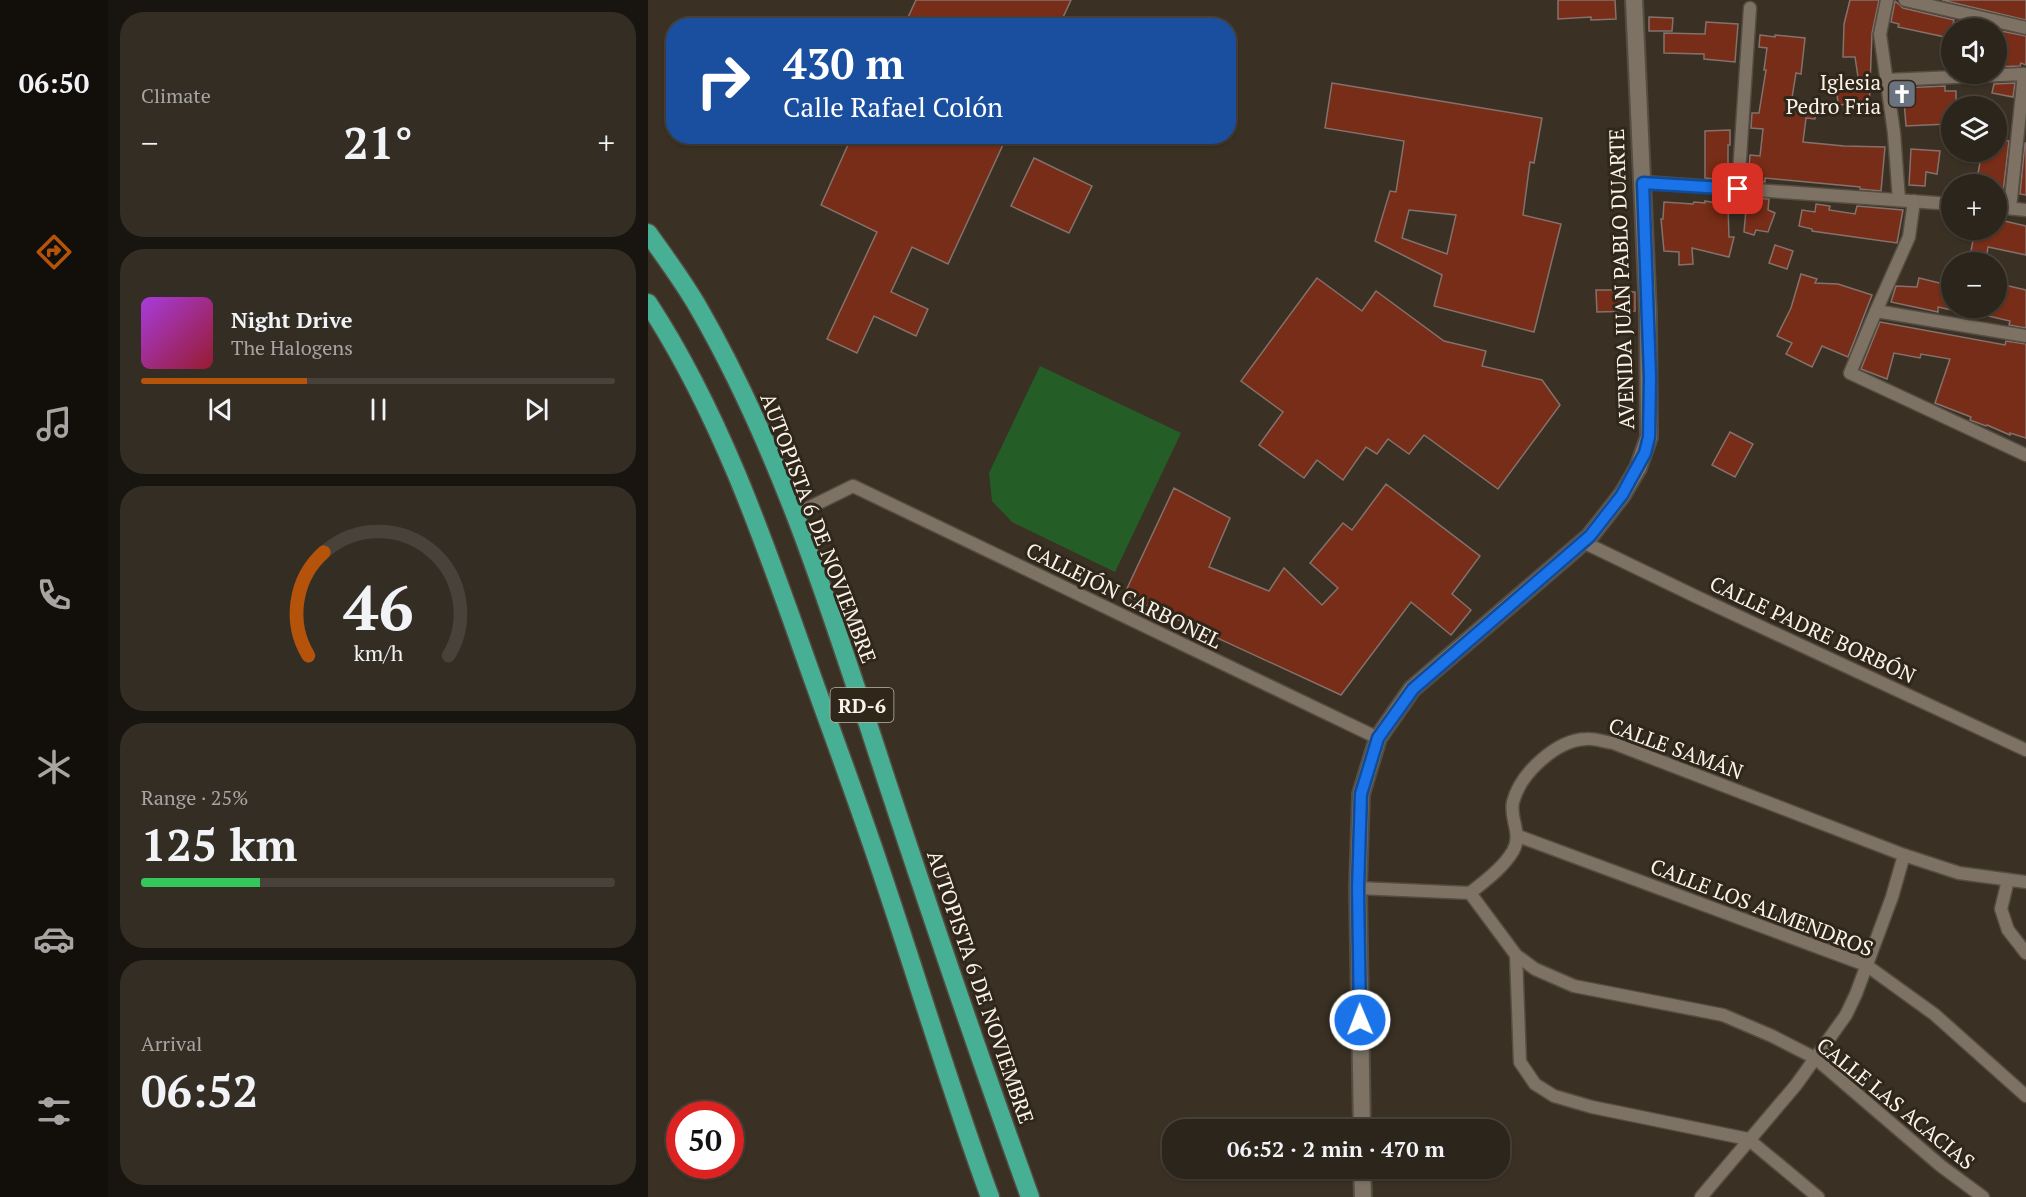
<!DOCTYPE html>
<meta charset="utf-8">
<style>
body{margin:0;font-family:"PT Serif",serif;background:#342d24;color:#f1f3f6;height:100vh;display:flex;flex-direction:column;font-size:22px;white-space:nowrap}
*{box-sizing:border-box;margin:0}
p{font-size:20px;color:#a6a5a3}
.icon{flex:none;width:33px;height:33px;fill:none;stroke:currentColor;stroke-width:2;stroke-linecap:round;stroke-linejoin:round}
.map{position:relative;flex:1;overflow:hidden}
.drawer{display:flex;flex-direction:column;gap:12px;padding:12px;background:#18140f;width:540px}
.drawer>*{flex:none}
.banner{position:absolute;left:18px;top:18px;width:570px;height:126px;border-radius:24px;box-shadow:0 2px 4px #0004,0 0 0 2px #48423a;background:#1a4fa0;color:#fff;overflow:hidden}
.tools{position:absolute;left:1293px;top:18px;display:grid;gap:12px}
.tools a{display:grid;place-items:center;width:66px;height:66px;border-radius:50%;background:#2c251b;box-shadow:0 2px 4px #0004,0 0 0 2px #48423a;font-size:30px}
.speed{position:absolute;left:18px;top:1101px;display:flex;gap:12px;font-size:30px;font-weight:700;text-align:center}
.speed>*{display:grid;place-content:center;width:78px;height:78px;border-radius:50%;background:#2c251b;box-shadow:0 2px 4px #0004,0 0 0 2px #48423a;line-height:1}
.speed .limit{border:9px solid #d22;background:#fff;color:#111}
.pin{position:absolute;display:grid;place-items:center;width:51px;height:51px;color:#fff;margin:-26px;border-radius:12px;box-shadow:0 3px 9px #0006}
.me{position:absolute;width:66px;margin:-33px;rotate:359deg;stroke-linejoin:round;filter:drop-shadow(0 0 4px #0008)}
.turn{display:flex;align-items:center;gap:21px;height:126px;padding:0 18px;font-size:27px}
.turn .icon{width:78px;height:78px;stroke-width:2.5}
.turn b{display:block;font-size:42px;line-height:51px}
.big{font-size:45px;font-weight:700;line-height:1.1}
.drawer .widget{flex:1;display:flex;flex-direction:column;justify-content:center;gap:9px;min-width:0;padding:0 21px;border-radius:24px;background:#342d24}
.drawer .dial{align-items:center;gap:0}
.dial svg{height:156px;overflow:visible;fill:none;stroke:#48423a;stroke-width:7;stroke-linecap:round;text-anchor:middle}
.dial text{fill:#f1f3f6;stroke:none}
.song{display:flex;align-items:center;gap:18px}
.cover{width:72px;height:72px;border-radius:9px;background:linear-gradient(135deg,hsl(280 70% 55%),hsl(350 70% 35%))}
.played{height:6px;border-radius:3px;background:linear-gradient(90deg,#b45309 35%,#48423a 35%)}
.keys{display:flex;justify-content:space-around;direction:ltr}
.heat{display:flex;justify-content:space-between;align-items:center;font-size:33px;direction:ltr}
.charge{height:9px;border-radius:4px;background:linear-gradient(90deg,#34c759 25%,#48423a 0)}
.trip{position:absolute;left:514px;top:1119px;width:348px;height:60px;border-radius:24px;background:#2c251b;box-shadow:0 2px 4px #0004,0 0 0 2px #48423a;font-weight:700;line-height:60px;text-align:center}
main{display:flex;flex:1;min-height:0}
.tab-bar{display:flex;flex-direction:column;width:108px;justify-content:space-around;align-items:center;background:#120f0b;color:#a6a5a3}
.tab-bar .icon{width:42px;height:42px}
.tab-bar .active{color:#b45309}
.tab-bar b{font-size:27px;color:#f1f3f6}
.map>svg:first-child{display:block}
.green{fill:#255d26}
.building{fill:#772d17;stroke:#84716c;stroke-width:1.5;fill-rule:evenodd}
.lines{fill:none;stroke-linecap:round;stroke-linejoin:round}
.street-casing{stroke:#554d42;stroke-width:15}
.secondary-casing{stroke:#554d42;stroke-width:20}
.highway-casing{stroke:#554d42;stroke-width:21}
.street{stroke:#7d7264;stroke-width:12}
.secondary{stroke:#7d7264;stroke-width:16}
.highway{stroke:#47b094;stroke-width:18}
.route-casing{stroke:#114b97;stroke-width:15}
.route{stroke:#1a73e8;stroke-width:10}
.labels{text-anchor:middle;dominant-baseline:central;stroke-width:6;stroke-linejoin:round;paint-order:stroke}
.shield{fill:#30271a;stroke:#bdb6ac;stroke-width:1.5}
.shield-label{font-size:20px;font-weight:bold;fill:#f9f3eb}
.poi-label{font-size:21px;fill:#f9f3eb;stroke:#30271a;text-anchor:end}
.street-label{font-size:21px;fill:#f9f3eb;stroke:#30271a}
</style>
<main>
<nav class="tab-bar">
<b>06:50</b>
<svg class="icon active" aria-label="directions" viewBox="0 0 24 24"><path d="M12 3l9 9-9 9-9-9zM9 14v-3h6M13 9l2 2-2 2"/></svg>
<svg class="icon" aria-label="music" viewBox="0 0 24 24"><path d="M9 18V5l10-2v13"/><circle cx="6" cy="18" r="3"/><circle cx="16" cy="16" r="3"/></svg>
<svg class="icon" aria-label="phone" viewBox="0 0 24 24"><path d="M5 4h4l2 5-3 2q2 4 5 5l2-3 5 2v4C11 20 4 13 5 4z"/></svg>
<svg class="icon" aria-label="climate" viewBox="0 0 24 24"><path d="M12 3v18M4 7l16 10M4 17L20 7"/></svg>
<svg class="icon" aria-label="car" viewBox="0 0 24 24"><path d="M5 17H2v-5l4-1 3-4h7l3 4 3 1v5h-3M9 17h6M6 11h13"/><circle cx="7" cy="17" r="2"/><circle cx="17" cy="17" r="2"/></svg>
<svg class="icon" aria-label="filters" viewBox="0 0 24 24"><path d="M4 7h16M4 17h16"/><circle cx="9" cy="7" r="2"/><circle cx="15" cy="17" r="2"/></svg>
</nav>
<section class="drawer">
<div class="widget"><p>Climate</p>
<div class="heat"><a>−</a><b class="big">21°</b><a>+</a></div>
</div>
<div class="widget">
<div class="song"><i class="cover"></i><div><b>Night Drive</b><p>The Halogens</p></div></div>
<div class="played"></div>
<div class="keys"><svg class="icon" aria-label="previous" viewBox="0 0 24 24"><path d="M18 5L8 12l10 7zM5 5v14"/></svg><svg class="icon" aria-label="pause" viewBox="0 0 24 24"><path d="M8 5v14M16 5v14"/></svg><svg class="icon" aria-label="next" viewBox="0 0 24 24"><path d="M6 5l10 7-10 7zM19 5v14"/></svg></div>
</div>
<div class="widget dial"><svg viewBox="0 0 100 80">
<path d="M14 69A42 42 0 1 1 86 69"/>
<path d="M14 69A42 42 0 0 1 22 16" stroke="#b45309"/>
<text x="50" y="56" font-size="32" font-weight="700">46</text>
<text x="50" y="72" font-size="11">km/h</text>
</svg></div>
<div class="widget"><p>Range · 25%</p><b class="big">125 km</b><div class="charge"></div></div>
<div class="widget"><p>Arrival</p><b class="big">06:52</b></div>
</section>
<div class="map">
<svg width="1378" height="1197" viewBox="0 0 1378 1197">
<rect width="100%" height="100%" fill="#3a3124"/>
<polygon class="green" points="392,366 533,433 467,572 364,522 344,501 341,473"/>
<g class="building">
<polygon points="268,0 423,0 411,26 256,26"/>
<polygon points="910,0 967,0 968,19 943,20 943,17 910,19"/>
<polygon points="1202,0 1231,0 1224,33 1221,112 1215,113 1214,103 1190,105 1189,92 1212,90 1207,57 1195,57 1196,24"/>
<polygon points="1294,0 1378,0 1378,20"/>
<polygon points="1247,1 1255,8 1306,20 1302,38 1250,27 1251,24 1243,22"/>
<polygon points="1001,17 1025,18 1024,31 1001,31"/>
<polygon points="1058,22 1090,24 1087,62 1056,59 1056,54 1016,53 1016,33 1057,34"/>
<polygon points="1348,30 1378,36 1378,65 1373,63 1372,66 1348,67"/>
<polygon points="1112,35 1127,37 1127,35 1157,38 1153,74 1148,73 1143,104 1168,106 1167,119 1158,118 1155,142 1196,146 1237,147 1233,191 1212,189 1212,187 1117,178 1117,182 1100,181 1102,155 1112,156 1115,129 1103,128 1104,113 1111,113 1118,70 1116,70 1119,48 1111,47"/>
<path d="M684,83L894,118L886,163L882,162L875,215L913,224L886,332L786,306L794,275L727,241L742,191L748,192L756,141L677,128ZM761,210L808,215L799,254L754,238Z"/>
<polygon points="1367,83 1365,97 1344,93 1346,84"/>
<polygon points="1297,86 1297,91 1308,91 1308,106 1304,106 1304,117 1299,117 1299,124 1258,126 1255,88"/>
<polygon points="1082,130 1082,145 1080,145 1080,180 1057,178 1057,131"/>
<polygon points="204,136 359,136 300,264 264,247 243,292 280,309 268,336 226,316 209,353 179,339 229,232 173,205"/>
<polygon points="1348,139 1361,141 1355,192 1348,191 1348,184 1328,184 1334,152 1348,152"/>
<polygon points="1377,143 1378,143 1378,195 1372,194"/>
<polygon points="1263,149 1292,151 1289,174 1278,172 1277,186 1261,185"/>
<polygon points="386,158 444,186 421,233 363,206"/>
<polygon points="1099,198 1121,199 1120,210 1127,213 1120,232 1108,230 1106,235 1096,232"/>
<polygon points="1057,201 1080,205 1081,237 1086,237 1081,257 1044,248 1045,264 1031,265 1031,252 1016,251 1013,219 1015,219 1016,202 1045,204 1046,202 1057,203"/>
<polygon points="1168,204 1182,206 1181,210 1207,214 1209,206 1255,210 1249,243 1164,231 1164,229 1151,226 1154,210 1167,212"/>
<polygon points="1352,220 1378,226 1378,255 1340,247 1339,254 1323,251 1327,230 1350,230"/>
<polygon points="1127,245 1145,251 1139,269 1121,263"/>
<polygon points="1153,274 1169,279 1167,283 1190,284 1224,295 1200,357 1174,346 1164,367 1138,354 1144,343 1129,336 1143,308"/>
<polygon points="669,278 714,311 728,291 796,341 838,351 834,366 894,380 912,405 850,489 776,435 761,454 740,439 729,454 718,447 695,480 669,460 656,478 611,445 635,412 593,381"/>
<polygon points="1271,278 1304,286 1304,310 1290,307 1290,312 1243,302 1248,286 1269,287"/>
<polygon points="1348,283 1378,290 1378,328 1361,325 1362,321 1323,312 1323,308 1348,308"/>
<polygon points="948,290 965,290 965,292 987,292 987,311 949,312"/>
<polygon points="1232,322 1357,345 1358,341 1378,344 1378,438 1362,433 1362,435 1339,425 1338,426 1322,420 1323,417 1287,403 1302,359 1273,354 1272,358 1246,353 1239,379 1213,369"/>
<polygon points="1082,432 1105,444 1087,477 1064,465"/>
<polygon points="738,484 832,556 804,594 823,610 803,635 763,602 693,695 476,595 526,488 582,518 561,567 621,591 636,568 674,605 690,588 662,563 695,523 704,530"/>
</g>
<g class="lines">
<g class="street-casing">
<g id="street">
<polyline points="1239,0 1232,34 1246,133 1251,200"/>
<polyline points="1257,0 1378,28"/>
<polyline points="1238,80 1376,74 1362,208"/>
<polyline points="995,182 1304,204"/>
<polyline points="1090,189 1102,8"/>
<polyline points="1266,201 1261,237 1228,311 1202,373 1378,455"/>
<polyline points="1348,207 1378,210"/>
<polyline points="1228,311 1378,336"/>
<polyline points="146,515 205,486 730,738"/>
<polyline points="935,542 1051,598 1378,750"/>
<polyline points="870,836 1218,965 1286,1014 1378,1096"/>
<polyline points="1360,880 1353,909 1360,930 1378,953"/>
<path d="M710,888L822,893C837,881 855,868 865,851C875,833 861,819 865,802C872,774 908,740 938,739C946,738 956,742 965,743L1256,855L1311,873L1378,882"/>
<polyline points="822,893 868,955 887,969 926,986 1075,1015 1124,1036 1167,1058 1293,1166 1335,1197"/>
<polyline points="868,955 872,1062 887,1084 906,1096 944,1107 1100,1139 1170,1197"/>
<polyline points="1053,1197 1148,1085 1198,1015 1208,994 1244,897 1256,855"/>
</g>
</g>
<g class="secondary-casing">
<g id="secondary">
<polyline points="714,1130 710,888 713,794 730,738 764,689 942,536 974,495 990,468 1001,437 1000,314 986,0"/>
<polyline points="714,1168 715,1197"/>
</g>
</g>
<g class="highway-casing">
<g id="highway">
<path d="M0,233C17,257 35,281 50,307C135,454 186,621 239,782C285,921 332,1059 382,1197"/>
<path d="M0,303C70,410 114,535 156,654C181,725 208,796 232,868C269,977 302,1089 342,1197"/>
</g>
</g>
<use href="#street" class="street"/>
<use href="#secondary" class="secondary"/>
<use href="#highway" class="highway"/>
</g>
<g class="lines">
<g class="route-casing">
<polyline id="route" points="712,1020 710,888 713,794 730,738 765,689 942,536 974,495 997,453 1001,437 1002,377 995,183 1090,189"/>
</g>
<use href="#route" class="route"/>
</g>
<defs>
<g id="church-square" transform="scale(1.5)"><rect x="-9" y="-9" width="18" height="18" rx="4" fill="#6b7280" stroke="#30271a"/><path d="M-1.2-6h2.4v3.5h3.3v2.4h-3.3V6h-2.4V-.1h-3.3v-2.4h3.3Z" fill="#fff"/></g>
</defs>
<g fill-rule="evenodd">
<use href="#church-square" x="1254" y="94"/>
</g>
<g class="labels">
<rect class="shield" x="182.5" y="688" width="63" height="34" rx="4.5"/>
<g class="shield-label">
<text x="214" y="705">RD-6</text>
</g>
<g class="poi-label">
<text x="1233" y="82">Iglesia<tspan x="1233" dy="24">Pedro Fria</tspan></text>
</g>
<g class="street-label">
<text transform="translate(973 279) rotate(-92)">AVENIDA JUAN PABLO DUARTE</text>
<text transform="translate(171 528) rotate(69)">AUTOPISTA 6 DE NOVIEMBRE</text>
<text transform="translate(476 595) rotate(26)">CALLEJÓN CARBONEL</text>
<text transform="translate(1165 629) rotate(25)">CALLE PADRE BORBÓN</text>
<text transform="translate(1028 748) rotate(20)">CALLE SAMÁN</text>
<text transform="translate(1114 907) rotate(21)">CALLE LOS ALMENDROS</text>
<text transform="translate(333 987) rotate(71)">AUTOPISTA 6 DE NOVIEMBRE</text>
<text transform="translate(1248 1103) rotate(39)">CALLE LAS ACACIAS</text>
</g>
</g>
</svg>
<div class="tools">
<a><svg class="icon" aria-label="sound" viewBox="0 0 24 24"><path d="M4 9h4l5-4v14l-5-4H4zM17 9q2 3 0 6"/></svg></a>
<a><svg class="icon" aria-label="layers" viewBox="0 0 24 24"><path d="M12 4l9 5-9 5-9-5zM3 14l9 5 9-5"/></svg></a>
<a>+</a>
<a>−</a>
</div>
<div class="speed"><div class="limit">50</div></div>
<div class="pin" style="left:1090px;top:189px;background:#d93025"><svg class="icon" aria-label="arrive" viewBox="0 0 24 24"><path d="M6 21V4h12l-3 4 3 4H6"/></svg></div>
<svg class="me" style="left:712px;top:1020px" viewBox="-20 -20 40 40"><circle r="17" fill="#1a73e8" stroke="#fff" stroke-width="3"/><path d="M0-11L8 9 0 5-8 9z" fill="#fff"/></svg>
<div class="trip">06:52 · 2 min · 470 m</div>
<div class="banner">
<div class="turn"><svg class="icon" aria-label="right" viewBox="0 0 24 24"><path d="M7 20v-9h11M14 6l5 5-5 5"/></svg><div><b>430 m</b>Calle Rafael Colón</div></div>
</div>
</div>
</main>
